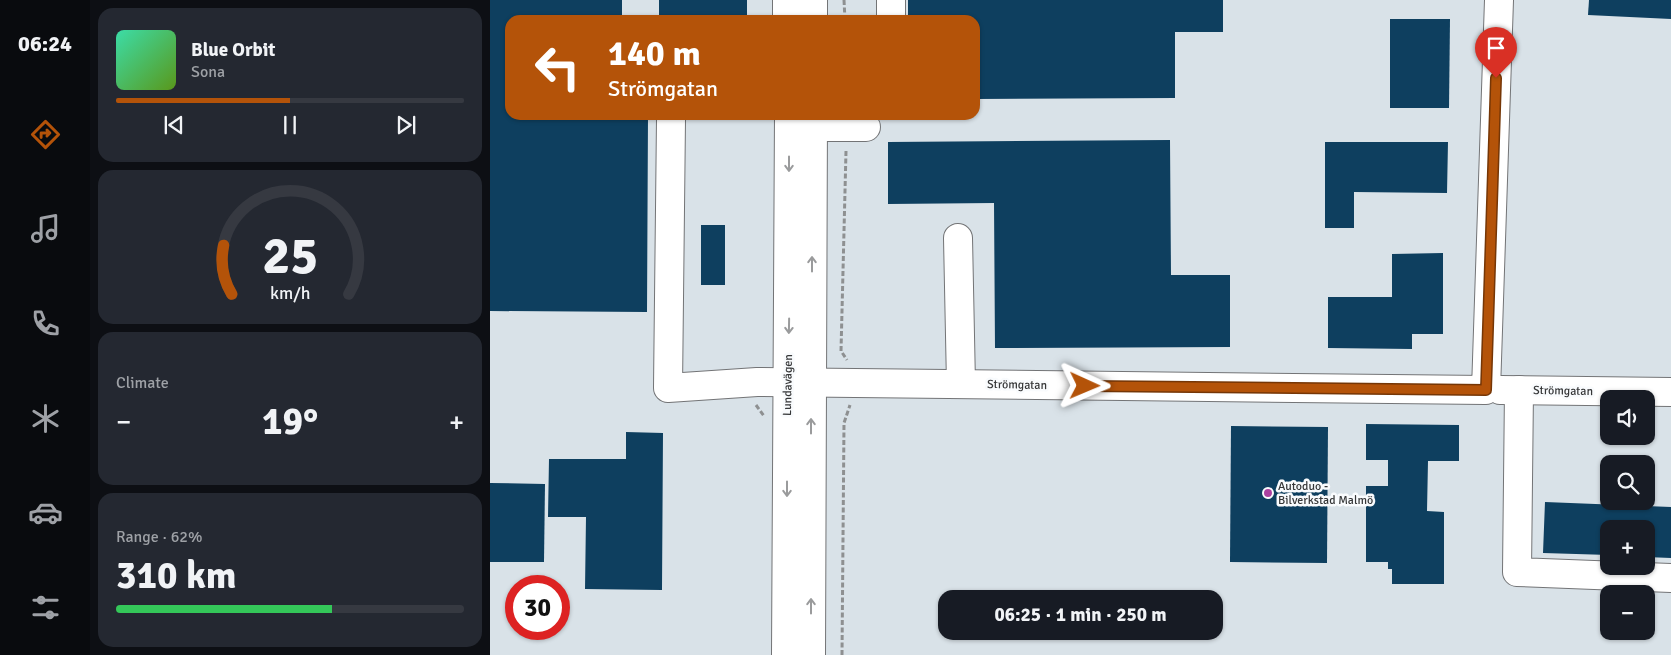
<!DOCTYPE html>
<meta charset="utf-8">
<style>
body{margin:0;font-family:Signika,sans-serif;background:#242831;color:#f1f3f6;height:100vh;display:flex;flex-direction:column;font-size:19px;white-space:nowrap}
*{box-sizing:border-box;margin:0}
p{font-size:16px;color:#9ea1a6}
.icon{flex:none;width:28px;height:28px;fill:none;stroke:currentColor;stroke-width:2;stroke-linecap:round;stroke-linejoin:round}
.map{position:relative;flex:1;overflow:hidden}
.side{display:flex;flex-direction:column;gap:8px;padding:8px;background:#0d0f14;width:400px}
.side>*{flex:none}
.banner{position:absolute;left:15px;top:15px;width:475px;height:105px;border-radius:15px;box-shadow:0 1px 4px #0004;background:#b45309;color:#fff;overflow:hidden}
.controls{position:absolute;left:1110px;top:390px;display:grid;gap:10px}
.controls a{display:grid;place-items:center;width:55px;height:55px;border-radius:10px;background:#171b24;box-shadow:0 1px 4px #0004;font-size:25px}
.speed{position:absolute;left:15px;top:575px;display:flex;gap:10px;font-size:25px;font-weight:700;text-align:center}
.speed>*{display:grid;place-content:center;width:65px;height:65px;border-radius:50%;background:#171b24;box-shadow:0 1px 4px #0004;line-height:1}
.speed .limit{border:8px solid #d22;background:#fff;color:#111}
.pin{position:absolute;display:grid;place-items:center;width:42px;height:42px;color:#fff;margin:-51px -21px;border-radius:50% 50% 50% 0;rotate:-45deg;box-shadow:0 0 5px #0007}
.pin .icon{rotate:45deg}
.me{position:absolute;width:55px;margin:-28px;rotate:91deg;stroke-linejoin:round;filter:drop-shadow(0 0 4px #0008)}
.turn{display:flex;align-items:center;gap:18px;height:105px;padding:0 20px;font-size:22px}
.turn .icon{width:65px;height:65px;stroke-width:2.5}
.turn b{display:block;font-size:35px;line-height:42px}
.big{font-size:38px;font-weight:700;line-height:1.1}
.side .tile{flex:1;display:flex;flex-direction:column;justify-content:center;gap:8px;min-width:0;padding:0 18px;border-radius:15px;background:#242831}
.side .dial{align-items:center;gap:0}
.dial svg{height:130px;overflow:visible;fill:none;stroke:#363941;stroke-width:7;stroke-linecap:round;text-anchor:middle}
.dial text{fill:#f1f3f6;stroke:none}
.song{display:flex;align-items:center;gap:15px}
.cover{width:60px;height:60px;border-radius:8px;background:linear-gradient(135deg,hsl(160 70% 55%),hsl(90 70% 35%))}
.played{height:5px;border-radius:2px;background:linear-gradient(90deg,#b45309 50%,#363941 50%)}
.keys{display:flex;justify-content:space-around;direction:ltr}
.heat{display:flex;justify-content:space-between;align-items:center;font-size:28px;direction:ltr}
.charge{height:8px;border-radius:4px;background:linear-gradient(90deg,#34c759 62%,#363941 0)}
.trip{position:absolute;left:448px;top:590px;width:285px;height:50px;border-radius:15px;background:#171b24;box-shadow:0 1px 4px #0004;font-weight:700;line-height:50px;text-align:center}
main{display:flex;flex:1;min-height:0}
.tab-bar{display:flex;flex-direction:column;width:90px;justify-content:space-around;align-items:center;background:#090b0e;color:#9ea1a6}
.tab-bar .icon{width:35px;height:35px}
.tab-bar .current{color:#b45309}
.tab-bar b{font-size:22px;color:#f1f3f6}
.map>svg:first-child{display:block}
.built{fill:#d9e2e8;fill-rule:evenodd}
.building{fill:#0e3f5f}
.lines{fill:none;stroke-linecap:round;stroke-linejoin:round}
.minor-casing{stroke:#737476;stroke-width:30}
.major-casing{stroke:#737476;stroke-width:30}
.path{stroke:#8e9091;stroke-width:3;stroke-dasharray:5 2.5;stroke-linecap:butt}
.minor{stroke:#fff;stroke-width:28}
.major{stroke:#fff;stroke-width:28}
.oneway{stroke:#9a9b9c}
.route-casing{stroke:#753606;stroke-width:12}
.route{stroke:#b45309;stroke-width:9}
.poi-dot{fill:#ac40a0;stroke:#f9fbfd;stroke-width:2}
.labels{text-anchor:middle;dominant-baseline:central;stroke-width:5;stroke-linejoin:round;paint-order:stroke}
.street-label{font-size:12px;fill:#363738;stroke:#f9fbfd}
.poi-label{font-size:12px;fill:#363738;stroke:#f9fbfd;text-anchor:start}
</style>
<main>
<nav class="tab-bar">
<b>06:24</b>
<svg class="icon current" aria-label="directions" viewBox="0 0 24 24"><path d="M12 3l9 9-9 9-9-9zM9 14v-3h6M13 9l2 2-2 2"/></svg>
<svg class="icon" aria-label="music" viewBox="0 0 24 24"><path d="M9 18V5l10-2v13"/><circle cx="6" cy="18" r="3"/><circle cx="16" cy="16" r="3"/></svg>
<svg class="icon" aria-label="phone" viewBox="0 0 24 24"><path d="M5 4h4l2 5-3 2q2 4 5 5l2-3 5 2v4C11 20 4 13 5 4z"/></svg>
<svg class="icon" aria-label="climate" viewBox="0 0 24 24"><path d="M12 3v18M4 7l16 10M4 17L20 7"/></svg>
<svg class="icon" aria-label="car" viewBox="0 0 24 24"><path d="M5 17H2v-5l4-1 3-4h7l3 4 3 1v5h-3M9 17h6M6 11h13"/><circle cx="7" cy="17" r="2"/><circle cx="17" cy="17" r="2"/></svg>
<svg class="icon" aria-label="filters" viewBox="0 0 24 24"><path d="M4 7h16M4 17h16"/><circle cx="9" cy="7" r="2"/><circle cx="15" cy="17" r="2"/></svg>
</nav>
<section class="side">
<div class="tile">
<div class="song"><i class="cover"></i><div><b>Blue Orbit</b><p>Sona</p></div></div>
<div class="played"></div>
<div class="keys"><svg class="icon" aria-label="previous" viewBox="0 0 24 24"><path d="M18 5L8 12l10 7zM5 5v14"/></svg><svg class="icon" aria-label="pause" viewBox="0 0 24 24"><path d="M8 5v14M16 5v14"/></svg><svg class="icon" aria-label="next" viewBox="0 0 24 24"><path d="M6 5l10 7-10 7zM19 5v14"/></svg></div>
</div>
<div class="tile dial"><svg viewBox="0 0 100 80">
<path d="M14 69A42 42 0 1 1 86 69"/>
<path d="M14 69A42 42 0 0 1 9 39" stroke="#b45309"/>
<text x="50" y="56" font-size="32" font-weight="700">25</text>
<text x="50" y="72" font-size="11">km/h</text>
</svg></div>
<div class="tile"><p>Climate</p>
<div class="heat"><a>−</a><b class="big">19°</b><a>+</a></div>
</div>
<div class="tile"><p>Range · 62%</p><b class="big">310 km</b><div class="charge"></div></div>
</section>
<div class="map">
<svg width="1181" height="655" viewBox="0 0 1181 655">
<rect width="100%" height="100%" fill="#eceef0"/>
<path class="built" d="M0,0H1181V655H0ZM20,20H485V115H20ZM1119,399H1156V436H1119ZM1119,464H1156V501H1119ZM1119,529H1156V566H1119ZM26,586H69V629H26ZM1119,594H1156V631H1119ZM456,599H724V631H456Z"/>
<g class="building">
<polygon points="0,0 132,0 132,20 20,20 20,115 158,115 157,312 0,311"/>
<rect x="169" y="0" width="88" height="20"/>
<polygon points="418,0 733,0 733,32 685,32 685,98 485,99 485,20 418,20"/>
<polygon points="1099,0 1181,0 1181,19 1098,15"/>
<polygon points="900,19 960,19 959,108 900,108"/>
<polygon points="680,140 681,275 740,275 740,347 505,348 504,203 398,204 398,142"/>
<polygon points="835,142 958,142 957,193 864,192 864,228 835,228"/>
<rect x="211" y="225" width="24" height="60"/>
<polygon points="953,253 953,334 922,334 922,349 838,348 838,297 902,297 902,254"/>
<polygon points="876,424 969,425 969,461 938,461 937,511 954,512 954,584 902,584 902,569 898,569 898,562 876,562 876,486 898,486 898,460 876,460"/>
<polygon points="741,426 838,427 837,563 740,562"/>
<polygon points="136,432 173,433 172,590 95,589 96,517 58,517 59,459 136,459"/>
<polygon points="0,483 55,484 54,562 0,562"/>
<polygon points="1055,502 1181,507 1181,558 1156,557 1156,529 1119,529 1119,555 1053,553"/>
</g>
<g class="lines">
<g class="minor-casing">
<g id="minor">
<polyline points="401,0 401,20"/>
<polyline points="181,119 178,388 267,382 996,390 1009,0"/>
<polyline points="323,127 376,127"/>
<polyline points="468,238 471,384"/>
<polyline points="1010,390 1181,392"/>
<polyline points="1029,390 1027,572 1181,578"/>
</g>
</g>
<g class="major-casing">
<g id="major">
<polyline points="297,0 297,20"/>
<polyline points="323,20 323,0"/>
<polyline points="296,655 299,115"/>
<polyline points="321,655 323,115"/>
</g>
</g>
<g class="path">
<polyline points="354,0 355,20"/>
<polyline points="356,151 351,351 357,360"/>
<polyline points="266,405 274,416"/>
<polyline points="352,655 354,423 360,405"/>
</g>
<use href="#minor" class="minor"/>
<use href="#major" class="major"/>
</g>
<defs><path id="oneway-shaft" d="M-6 0H5M1.5-3L5.5 0L1.5 3" fill="none" stroke-width="1.6" stroke-linecap="round" stroke-linejoin="round" transform="scale(1.25)"/></defs>
<g class="oneway">
<use href="#oneway-shaft" transform="translate(299 164) rotate(90)"/>
<use href="#oneway-shaft" transform="translate(322 264) rotate(-90)"/>
<use href="#oneway-shaft" transform="translate(299 326) rotate(91)"/>
<use href="#oneway-shaft" transform="translate(321 426) rotate(-90)"/>
<use href="#oneway-shaft" transform="translate(297 489) rotate(90)"/>
<use href="#oneway-shaft" transform="translate(321 606) rotate(-90)"/>
</g>
<g class="lines">
<g class="route-casing">
<polyline id="route" points="595,386 996,390 1006,78"/>
</g>
<use href="#route" class="route"/>
</g>
<circle class="poi-dot" cx="778" cy="493" r="5"/>
<g class="labels">
<g class="street-label">
<text transform="translate(298 385) rotate(-89)">Lundavägen</text>
<text transform="translate(527 385) rotate(1)">Strömgatan</text>
<text transform="translate(1073 391) rotate(1)">Strömgatan</text>
</g>
<g class="poi-label">
<text x="788" y="486">Autoduo -<tspan x="788" dy="14">Bilverkstad Malmö</tspan></text>
</g>
</g>
</svg>
<div class="controls">
<a><svg class="icon" aria-label="sound" viewBox="0 0 24 24"><path d="M4 9h4l5-4v14l-5-4H4zM17 9q2 3 0 6"/></svg></a>
<a><svg class="icon" aria-label="search" viewBox="0 0 24 24"><circle cx="10" cy="10" r="6"/><path d="M15 15l6 6"/></svg></a>
<a>+</a>
<a>−</a>
</div>
<div class="speed"><div class="limit">30</div></div>
<div class="pin" style="left:1006px;top:78px;background:#d93025"><svg class="icon" aria-label="arrive" viewBox="0 0 24 24"><path d="M6 21V4h12l-3 4 3 4H6"/></svg></div>
<svg class="me" style="left:595px;top:386px" viewBox="-20 -20 40 40"><path d="M0-17L14 15 0 8-14 15z" fill="#b45309" stroke="#fff" stroke-width="4"/></svg>
<div class="trip">06:25 · 1 min · 250 m</div>
<div class="banner">
<div class="turn"><svg class="icon" aria-label="left" viewBox="0 0 24 24"><path d="M17 20v-9H6M10 6l-5 5 5 5"/></svg><div><b>140 m</b>Strömgatan</div></div>
</div>
</div>
</main>
